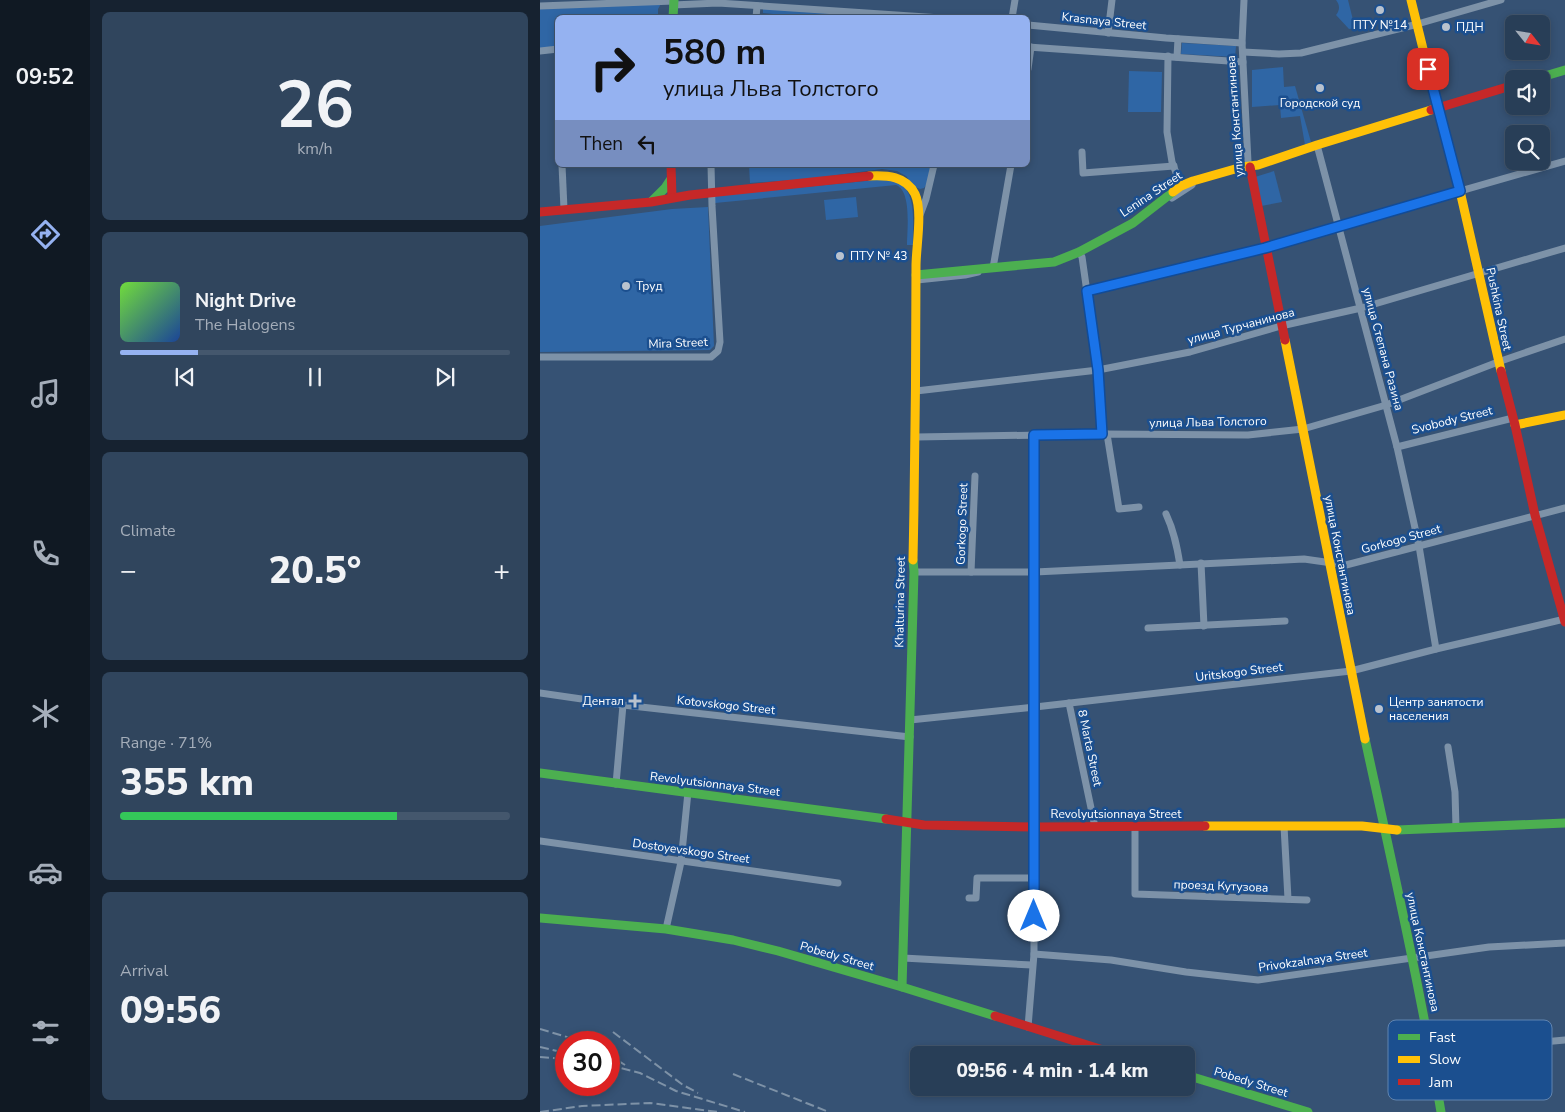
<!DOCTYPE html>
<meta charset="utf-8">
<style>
body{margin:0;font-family:"Nunito Sans",sans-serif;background:#30455d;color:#f1f3f6;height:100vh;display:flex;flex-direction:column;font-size:19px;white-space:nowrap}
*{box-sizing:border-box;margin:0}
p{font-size:16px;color:#a5aeba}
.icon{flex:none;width:28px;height:28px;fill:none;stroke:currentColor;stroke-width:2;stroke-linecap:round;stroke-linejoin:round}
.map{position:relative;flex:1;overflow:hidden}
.details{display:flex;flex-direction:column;gap:12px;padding:12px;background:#162230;width:450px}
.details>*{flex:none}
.hud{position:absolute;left:15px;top:15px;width:475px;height:152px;border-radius:8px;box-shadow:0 2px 8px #0003,0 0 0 1px #44576d;background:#95b2f1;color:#111;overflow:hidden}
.needle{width:32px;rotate:120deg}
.tools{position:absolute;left:965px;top:15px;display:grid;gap:10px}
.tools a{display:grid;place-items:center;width:45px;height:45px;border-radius:8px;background:#283e57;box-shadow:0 2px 8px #0003,0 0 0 1px #44576d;font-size:25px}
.speed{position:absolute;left:15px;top:1031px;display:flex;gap:10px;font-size:25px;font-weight:700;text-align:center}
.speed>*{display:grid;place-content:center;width:65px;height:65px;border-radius:50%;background:#283e57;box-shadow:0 2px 8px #0003,0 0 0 1px #44576d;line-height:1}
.speed .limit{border:8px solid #d22;background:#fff;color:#111}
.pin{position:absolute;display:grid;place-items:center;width:42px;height:42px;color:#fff;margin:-21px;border-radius:10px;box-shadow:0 2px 8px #0006}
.me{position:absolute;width:55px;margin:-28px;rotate:0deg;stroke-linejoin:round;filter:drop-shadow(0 0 4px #0008)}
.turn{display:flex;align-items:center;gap:18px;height:105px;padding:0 25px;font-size:22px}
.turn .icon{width:65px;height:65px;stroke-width:2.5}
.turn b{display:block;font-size:35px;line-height:42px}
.then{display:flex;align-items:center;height:48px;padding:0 25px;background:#0003;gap:10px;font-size:19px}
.big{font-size:38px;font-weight:800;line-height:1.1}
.details .tile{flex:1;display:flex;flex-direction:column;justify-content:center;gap:8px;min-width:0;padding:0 18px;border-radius:8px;background:#30455d}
.details .dial{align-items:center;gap:0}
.dial b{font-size:65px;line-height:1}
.song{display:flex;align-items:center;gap:15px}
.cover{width:60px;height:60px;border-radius:8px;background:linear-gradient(135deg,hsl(100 70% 55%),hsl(220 70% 35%))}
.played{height:5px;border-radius:2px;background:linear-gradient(90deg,#95b2f1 20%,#44576d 20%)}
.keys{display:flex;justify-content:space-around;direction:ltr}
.heat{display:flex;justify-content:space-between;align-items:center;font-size:28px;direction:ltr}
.charge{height:8px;border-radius:4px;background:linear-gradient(90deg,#34c759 71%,#44576d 0)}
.trip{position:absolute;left:370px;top:1046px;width:285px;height:50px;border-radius:8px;background:#283e57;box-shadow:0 2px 8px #0003,0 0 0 1px #44576d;font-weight:800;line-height:50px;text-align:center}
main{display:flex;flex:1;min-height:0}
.dock{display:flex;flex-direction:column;width:90px;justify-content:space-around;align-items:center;background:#101923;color:#a5aeba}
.dock .icon{width:35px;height:35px}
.dock .current{color:#95b2f1}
.dock b{font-size:22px;color:#f1f3f6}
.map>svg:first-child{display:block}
.green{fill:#2f66a5}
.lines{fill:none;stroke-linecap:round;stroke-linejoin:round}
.street{stroke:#7d92a8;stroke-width:7}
.fast{stroke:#4caf50;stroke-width:9}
.slow{stroke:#ffc107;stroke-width:9}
.jam{stroke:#c62828;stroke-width:9}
.rail{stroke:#7e92a7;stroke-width:2;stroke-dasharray:9 4;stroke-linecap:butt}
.route-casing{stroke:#114b97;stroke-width:12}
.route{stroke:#1a73e8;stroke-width:9}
.poi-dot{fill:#b9c2ce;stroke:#1b4f8f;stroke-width:2}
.labels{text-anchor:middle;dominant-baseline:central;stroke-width:5;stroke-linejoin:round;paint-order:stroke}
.street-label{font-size:12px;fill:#fff;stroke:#1b4f8f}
.poi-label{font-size:12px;fill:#fff;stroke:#1b4f8f;text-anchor:start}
.key{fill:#1b4f8f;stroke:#5f84b1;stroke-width:1}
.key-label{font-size:14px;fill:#fff}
</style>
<main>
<nav class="dock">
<b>09:52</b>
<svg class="icon current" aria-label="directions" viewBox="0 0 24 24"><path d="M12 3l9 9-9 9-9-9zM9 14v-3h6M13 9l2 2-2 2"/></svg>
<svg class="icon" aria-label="music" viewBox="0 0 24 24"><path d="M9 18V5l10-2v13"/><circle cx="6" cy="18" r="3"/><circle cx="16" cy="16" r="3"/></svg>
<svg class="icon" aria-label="phone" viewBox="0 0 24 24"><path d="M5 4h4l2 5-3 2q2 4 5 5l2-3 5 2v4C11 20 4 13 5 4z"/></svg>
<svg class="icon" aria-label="climate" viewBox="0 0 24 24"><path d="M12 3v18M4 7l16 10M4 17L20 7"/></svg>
<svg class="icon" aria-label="car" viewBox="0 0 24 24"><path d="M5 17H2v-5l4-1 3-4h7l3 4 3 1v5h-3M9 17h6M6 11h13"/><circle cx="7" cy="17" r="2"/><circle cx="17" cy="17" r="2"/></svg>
<svg class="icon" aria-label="filters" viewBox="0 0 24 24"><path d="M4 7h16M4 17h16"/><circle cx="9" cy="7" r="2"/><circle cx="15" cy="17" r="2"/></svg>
</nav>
<section class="details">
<div class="tile dial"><b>26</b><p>km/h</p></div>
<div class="tile">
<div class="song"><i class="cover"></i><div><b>Night Drive</b><p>The Halogens</p></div></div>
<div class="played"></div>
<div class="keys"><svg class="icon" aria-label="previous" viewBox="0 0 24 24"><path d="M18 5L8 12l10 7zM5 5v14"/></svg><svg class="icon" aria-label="pause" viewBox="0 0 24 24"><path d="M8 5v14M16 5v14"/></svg><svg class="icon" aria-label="next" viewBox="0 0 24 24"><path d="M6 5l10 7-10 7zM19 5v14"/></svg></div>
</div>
<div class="tile"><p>Climate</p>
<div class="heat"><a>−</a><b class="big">20.5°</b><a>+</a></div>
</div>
<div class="tile"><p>Range · 71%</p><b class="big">355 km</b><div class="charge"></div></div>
<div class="tile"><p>Arrival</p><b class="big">09:56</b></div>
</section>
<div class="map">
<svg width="1025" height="1112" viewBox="0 0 1025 1112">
<rect width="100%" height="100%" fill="#365274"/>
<g class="green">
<path d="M796,0H808L815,28L809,29L796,15C800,10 800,5 796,0Z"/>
<polygon points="122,2 118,9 118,17 18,18 17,47 0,49 0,9"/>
<polygon points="223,8 326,16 325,18 274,18 223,13"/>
<polygon points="642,43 696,46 695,57 641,54"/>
<polygon points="743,67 744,87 755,86 771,142 765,145 760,116 741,118 740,105 712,107 712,70"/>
<polygon points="589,71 622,72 621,112 588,112"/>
<polygon points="209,165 391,165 387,184 384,188 380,189 375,187 366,176 357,171 342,169 267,179 210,183"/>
<polygon points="734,171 742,202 721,206 715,177"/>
<path d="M346,179C380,183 372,220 373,245H367C367,231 372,191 356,185L175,203L174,196Z"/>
<polygon points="316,197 318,217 286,220 284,200"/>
<polygon points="168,207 174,346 170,350 0,352 0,226 132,209"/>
</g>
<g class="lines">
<g class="street">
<polyline points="704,0 702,43 708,162 710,167"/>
<polyline points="133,5 178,3 401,18"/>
<polyline points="0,6 134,1"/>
<polyline points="216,18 217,6"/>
<polyline points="472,18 475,0"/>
<polyline points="488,25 626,38 702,43"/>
<polyline points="568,33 572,0"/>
<polyline points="488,47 703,62"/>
<polyline points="0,51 18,49"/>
<polyline points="703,52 739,54 761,53 874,25 961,0"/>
<polyline points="628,56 627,132 632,162 641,186"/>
<polyline points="637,57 638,39"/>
<polyline points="488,69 491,47"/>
<polyline points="777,145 857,447 879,546 896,649"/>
<polyline points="542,152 543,173 634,166"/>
<polyline points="22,165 24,209"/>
<polyline points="632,198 652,185"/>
<polyline points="380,215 386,199 394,165"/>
<polyline points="539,252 542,257 558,370 562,434"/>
<polyline points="453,268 471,165"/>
<polyline points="377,280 425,275 438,272"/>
<polyline points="547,291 725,247 1025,161"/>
<polyline points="0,357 171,357 178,351 180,342 172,206 171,165"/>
<polyline points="376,391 558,370 650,352 741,326 821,308 1025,248"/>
<polyline points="567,434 579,509 599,507"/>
<polyline points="376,437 562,434 708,435 763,429 846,405 958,362 1025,339"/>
<polyline points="857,447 973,418"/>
<path d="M626,514C634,531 637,546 640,565"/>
<polyline points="661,563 664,626"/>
<polyline points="374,572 495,572 764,559 806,565 1025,508"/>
<polyline points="431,572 435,476"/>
<polyline points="608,628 745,621"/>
<polyline points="0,693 83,705 370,737"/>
<polyline points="529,703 555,827"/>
<polyline points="370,720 495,707 811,671 896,649 1025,619"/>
<polyline points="908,747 915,792 916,828"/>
<polyline points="76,784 83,705"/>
<polyline points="744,826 748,899"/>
<polyline points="595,827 595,894 767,900"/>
<polyline points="0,841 298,883"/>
<polyline points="429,898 436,898 437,878 494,878"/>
<polyline points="126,929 141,862 148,792"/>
<polyline points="494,954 571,960 646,972 718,980 949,947 1025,943"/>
<polyline points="363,958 492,965"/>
<polyline points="488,1027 494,954 494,435"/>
<polyline points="891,1052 1025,1040"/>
</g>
<g class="fast">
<polyline points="133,18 134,0"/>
<polyline points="995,79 1025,70"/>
<polyline points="112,201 125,188 131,179"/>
<polyline points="376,275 514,262 539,252 593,223 633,192"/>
<path d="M825,739C852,863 880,987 901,1112"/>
<polyline points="0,773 346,819"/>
<polyline points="857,830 1025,823"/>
<polyline points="0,918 126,929 193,940 238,951 362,987 455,1016"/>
<polyline points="362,987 374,572 373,560"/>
<polyline points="646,1075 768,1112"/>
</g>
<g class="slow">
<polyline points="871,0 899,114 920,191 961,371"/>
<path d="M329,176C347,175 366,176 375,194C383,211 376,247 376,266C376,364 375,462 373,560"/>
<polyline points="633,192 641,186 653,181 702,167 718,165 777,145 891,110"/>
<polyline points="745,340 825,739"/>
<polyline points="975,425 1025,415"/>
<polyline points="665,826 822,826 857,830"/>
</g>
<g class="jam">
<polyline points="891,110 974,85"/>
<polyline points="131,165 132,197"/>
<polyline points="710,167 745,340"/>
<polyline points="0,212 111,202 150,195 329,176"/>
<polyline points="961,371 975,425 995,515 1025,622"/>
<polyline points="346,819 384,825 495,827 665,826"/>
<polyline points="455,1016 579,1055"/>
</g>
<g class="rail">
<polyline points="0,1029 44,1042"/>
<polyline points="73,1032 143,1085 158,1093"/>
<polyline points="0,1047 26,1053"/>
<polyline points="69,1055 85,1065"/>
<polyline points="0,1057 26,1059"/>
<polyline points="69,1065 100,1073 136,1091 205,1112"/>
<polyline points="193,1074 289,1112"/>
<polyline points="0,1112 42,1106 110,1103 178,1112"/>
</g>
</g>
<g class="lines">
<g class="route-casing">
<polyline id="route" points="494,916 494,435 562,434 558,370 547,291 725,248 920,191 888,69"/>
</g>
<use href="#route" class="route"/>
</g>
<g class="poi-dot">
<circle cx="840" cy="10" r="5"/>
<circle cx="906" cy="27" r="5"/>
<circle cx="780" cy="88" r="5"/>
<circle cx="300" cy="256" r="5"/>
<circle cx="86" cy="286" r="5"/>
<path d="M92.5 693.5h5v5h5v5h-5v5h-5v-5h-5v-5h5z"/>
<circle cx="839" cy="709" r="5"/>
</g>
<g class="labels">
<g class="street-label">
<text transform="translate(564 21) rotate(6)">Krasnaya Street</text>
<text transform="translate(695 116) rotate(-94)">улица Константинова</text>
<text transform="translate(611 194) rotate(-34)">Lenina Street</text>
<text transform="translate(959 309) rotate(78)">Pushkina Street</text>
<text transform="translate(701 326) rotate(-15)">улица Турчанинова</text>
<text transform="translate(138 343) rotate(-2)">Mira Street</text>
<text transform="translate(843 349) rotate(75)">улица Степана Разина</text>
<text transform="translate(912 420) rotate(-14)">Svobody Street</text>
<text transform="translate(668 422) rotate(-1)">улица Льва Толстого</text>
<text transform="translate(422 524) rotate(-88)">Gorkogo Street</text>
<text transform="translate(861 539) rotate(-15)">Gorkogo Street</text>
<text transform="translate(800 555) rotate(79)">улица Константинова</text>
<text transform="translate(360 602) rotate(-89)">Khalturina Street</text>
<text transform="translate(699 672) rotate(-7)">Uritskogo Street</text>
<text transform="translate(186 705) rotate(6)">Kotovskogo Street</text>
<text transform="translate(550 748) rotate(78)">8 Marta Street</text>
<text transform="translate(175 784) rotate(7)">Revolyutsionnaya Street</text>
<text x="576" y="814">Revolyutsionnaya Street</text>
<text transform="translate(151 851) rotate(8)">Dostoyevskogo Street</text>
<text transform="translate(681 886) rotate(2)">проезд Кутузова</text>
<text transform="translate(883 952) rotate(78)">улица Константинова</text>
<text transform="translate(297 956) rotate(16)">Pobedy Street</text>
<text transform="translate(773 960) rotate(-8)">Privokzalnaya Street</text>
<text transform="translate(711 1082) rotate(17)">Pobedy Street</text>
</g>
<g class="poi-label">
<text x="840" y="25" text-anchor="middle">ПТУ №14</text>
<text x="916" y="27">ПДН</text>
<text x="780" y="103" text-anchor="middle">Городской суд</text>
<text x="310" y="256">ПТУ № 43</text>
<text x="96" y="286">Труд</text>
<text x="84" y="701" text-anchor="end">Дентал</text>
<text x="849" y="702">Центр занятости<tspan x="849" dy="14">населения</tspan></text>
</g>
</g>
<rect x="848" y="1020" width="164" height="80" rx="8" class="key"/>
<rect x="858" y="1034" width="22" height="6" fill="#4caf50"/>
<rect x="858" y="1056" width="22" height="7" fill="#ffc107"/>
<rect x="858" y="1079" width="22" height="6" fill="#c62828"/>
<g class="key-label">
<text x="889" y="1042">Fast</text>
<text x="889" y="1064">Slow</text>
<text x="889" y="1087">Jam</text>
</g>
</svg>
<div class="tools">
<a><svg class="needle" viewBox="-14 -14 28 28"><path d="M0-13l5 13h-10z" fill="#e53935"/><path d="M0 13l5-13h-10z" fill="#a5aeba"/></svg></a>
<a><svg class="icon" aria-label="sound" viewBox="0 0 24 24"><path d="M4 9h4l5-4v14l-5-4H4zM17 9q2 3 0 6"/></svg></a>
<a><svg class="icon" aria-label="search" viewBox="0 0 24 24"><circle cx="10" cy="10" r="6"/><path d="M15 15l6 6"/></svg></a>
</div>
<div class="speed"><div class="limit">30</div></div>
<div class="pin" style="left:888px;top:69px;background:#d93025"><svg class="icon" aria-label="arrive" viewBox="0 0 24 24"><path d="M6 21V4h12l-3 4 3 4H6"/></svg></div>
<svg class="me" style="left:494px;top:916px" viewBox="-20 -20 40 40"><circle r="19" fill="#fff"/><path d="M0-13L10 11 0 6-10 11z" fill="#1a73e8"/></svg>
<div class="trip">09:56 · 4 min · 1.4 km</div>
<div class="hud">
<div class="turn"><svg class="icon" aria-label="right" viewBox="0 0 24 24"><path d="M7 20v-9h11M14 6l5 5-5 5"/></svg><div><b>580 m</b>улица Льва Толстого</div></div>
<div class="then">Then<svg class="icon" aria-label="left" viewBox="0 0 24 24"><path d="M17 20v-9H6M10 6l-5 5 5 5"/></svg></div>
</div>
</div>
</main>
